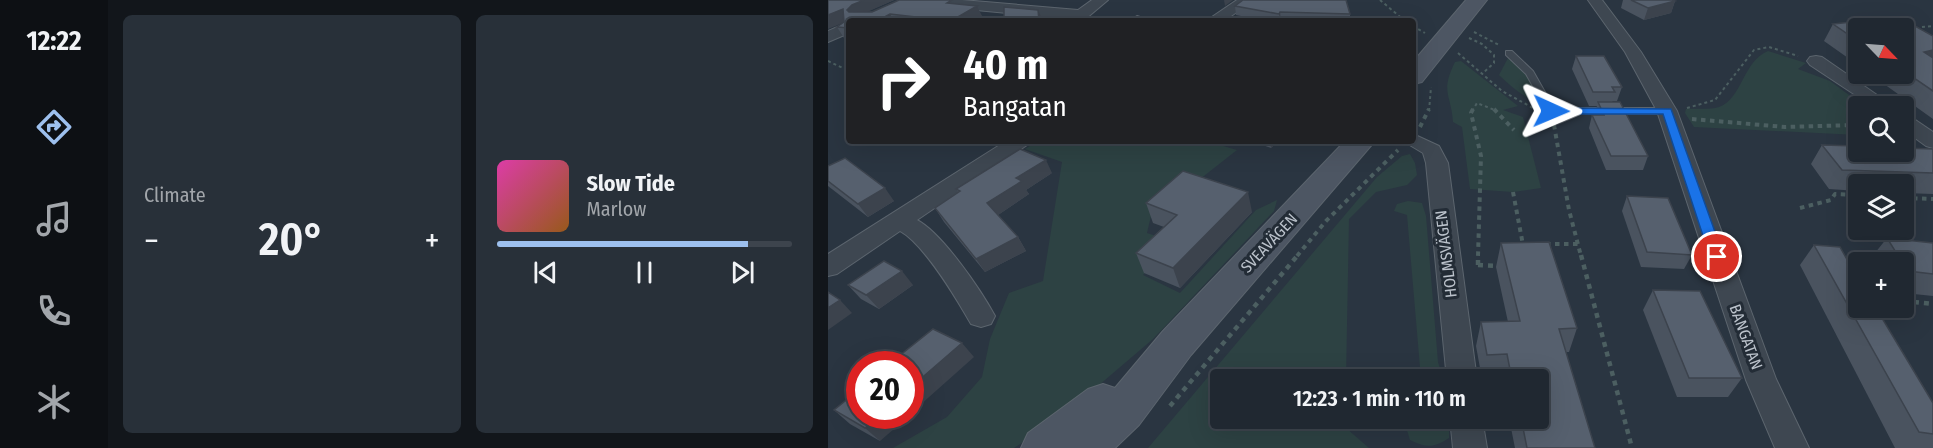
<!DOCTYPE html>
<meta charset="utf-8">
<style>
body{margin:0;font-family:"Fira Sans Condensed",sans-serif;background:#283039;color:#f1f3f6;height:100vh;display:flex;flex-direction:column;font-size:22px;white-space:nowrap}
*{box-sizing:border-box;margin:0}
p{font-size:20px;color:#a2a6ab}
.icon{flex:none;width:33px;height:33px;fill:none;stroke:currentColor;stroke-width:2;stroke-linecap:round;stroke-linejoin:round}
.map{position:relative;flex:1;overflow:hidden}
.drawer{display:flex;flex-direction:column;gap:15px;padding:15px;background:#12161b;width:720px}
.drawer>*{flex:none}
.hud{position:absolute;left:18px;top:18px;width:570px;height:126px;border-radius:6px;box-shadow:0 6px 24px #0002,0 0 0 2px #3d444d;background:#202124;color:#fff;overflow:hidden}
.needle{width:39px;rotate:115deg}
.buttons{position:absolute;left:1020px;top:18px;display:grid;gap:12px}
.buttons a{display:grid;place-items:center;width:66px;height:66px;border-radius:6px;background:#202831;box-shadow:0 6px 24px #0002,0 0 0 2px #3d444d;font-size:30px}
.speed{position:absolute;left:18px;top:351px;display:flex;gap:12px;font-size:30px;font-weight:700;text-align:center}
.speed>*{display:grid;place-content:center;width:78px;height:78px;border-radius:50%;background:#202831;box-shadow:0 6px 24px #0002,0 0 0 2px #3d444d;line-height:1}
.speed .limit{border:9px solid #d22;background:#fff;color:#111}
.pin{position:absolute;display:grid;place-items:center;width:51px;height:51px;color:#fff;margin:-26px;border:3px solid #fff;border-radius:50%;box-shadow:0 2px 6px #0007}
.me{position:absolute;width:66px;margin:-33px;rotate:91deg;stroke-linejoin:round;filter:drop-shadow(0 0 4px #0008)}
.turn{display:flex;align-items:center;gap:21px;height:126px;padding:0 18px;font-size:27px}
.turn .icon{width:78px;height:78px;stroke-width:2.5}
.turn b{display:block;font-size:42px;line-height:51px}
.big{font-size:45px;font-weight:600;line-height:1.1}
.drawer .widget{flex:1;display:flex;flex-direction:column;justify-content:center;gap:9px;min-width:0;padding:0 21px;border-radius:9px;background:#283039}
.song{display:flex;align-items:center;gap:18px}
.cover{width:72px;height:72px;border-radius:9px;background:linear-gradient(135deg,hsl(320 70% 55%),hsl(30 70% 35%))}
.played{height:6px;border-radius:3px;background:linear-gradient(90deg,#9dc0ee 85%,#3d444d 85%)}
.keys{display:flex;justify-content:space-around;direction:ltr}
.heat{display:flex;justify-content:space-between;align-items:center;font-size:33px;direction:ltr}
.drawer .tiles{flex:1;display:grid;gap:15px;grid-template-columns:repeat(2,1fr)}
.trip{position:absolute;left:382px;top:369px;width:339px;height:60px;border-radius:6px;background:#202831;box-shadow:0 6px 24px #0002,0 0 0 2px #3d444d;font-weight:600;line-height:60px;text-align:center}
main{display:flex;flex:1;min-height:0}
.tab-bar{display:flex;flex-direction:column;width:108px;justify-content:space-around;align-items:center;background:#0d1014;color:#a2a6ab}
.tab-bar .icon{width:42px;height:42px}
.tab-bar .current{color:#9dc0ee}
.tab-bar b{font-size:27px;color:#f1f3f6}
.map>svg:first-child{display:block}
.green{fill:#2d4243}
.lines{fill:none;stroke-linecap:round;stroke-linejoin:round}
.service-casing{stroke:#5c656e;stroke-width:2}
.minor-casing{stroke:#5c656e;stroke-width:2}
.secondary-casing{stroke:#5c656e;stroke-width:2}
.path-far2{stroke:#4c5f61;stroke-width:2;stroke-dasharray:3 3;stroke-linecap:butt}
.path-far1{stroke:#4c5f61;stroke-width:4;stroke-dasharray:4.5 4.5;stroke-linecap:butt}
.path{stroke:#4c5f61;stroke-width:4.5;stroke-dasharray:5 5;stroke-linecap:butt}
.service{fill:#3e4751;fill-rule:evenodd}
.minor{fill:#3e4751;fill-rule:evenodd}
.secondary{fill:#4d5663;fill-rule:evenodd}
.wall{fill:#4a535f}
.shaded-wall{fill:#3c434d}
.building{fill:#56606e;stroke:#3c434d;stroke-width:1.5}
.route{fill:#1a73e8;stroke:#114b97;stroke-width:1.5}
.labels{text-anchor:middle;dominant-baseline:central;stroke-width:6;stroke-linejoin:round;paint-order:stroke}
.street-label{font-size:16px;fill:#bbc2cb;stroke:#232c36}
</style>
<main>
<nav class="tab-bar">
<b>12:22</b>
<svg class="icon current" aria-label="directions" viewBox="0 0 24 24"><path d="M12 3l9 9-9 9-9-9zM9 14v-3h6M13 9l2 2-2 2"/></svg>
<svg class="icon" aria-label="music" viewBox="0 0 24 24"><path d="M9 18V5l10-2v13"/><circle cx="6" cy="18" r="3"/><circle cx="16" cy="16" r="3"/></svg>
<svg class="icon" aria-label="phone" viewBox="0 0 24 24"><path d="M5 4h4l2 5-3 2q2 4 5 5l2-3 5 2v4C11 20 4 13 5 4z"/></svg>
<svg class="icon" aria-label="climate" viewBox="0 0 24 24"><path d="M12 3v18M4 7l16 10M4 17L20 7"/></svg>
</nav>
<section class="drawer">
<div class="tiles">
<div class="widget"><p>Climate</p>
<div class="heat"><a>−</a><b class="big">20°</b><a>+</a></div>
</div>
<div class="widget">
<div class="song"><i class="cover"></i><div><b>Slow Tide</b><p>Marlow</p></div></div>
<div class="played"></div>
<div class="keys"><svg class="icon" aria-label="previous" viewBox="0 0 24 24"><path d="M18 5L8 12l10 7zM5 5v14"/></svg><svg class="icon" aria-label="pause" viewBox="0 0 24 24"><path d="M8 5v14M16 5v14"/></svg><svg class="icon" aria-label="next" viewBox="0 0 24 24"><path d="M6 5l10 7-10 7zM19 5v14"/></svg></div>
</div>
</div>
</section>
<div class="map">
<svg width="1105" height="448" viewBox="0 0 1105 448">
<rect width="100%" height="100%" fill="#2a3541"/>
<g class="green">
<path d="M940,51L978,63L970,69L1002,81L1036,106H1030V135L866,127L857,113L858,109C868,108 882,110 891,107C914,99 915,61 940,51Z"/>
<path d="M680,58L701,75L719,105C701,102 684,88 671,75Z"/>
<path d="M633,61L690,106L675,110L695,117L713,188L685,192L642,189L634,127L625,122C623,93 612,93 627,62Z"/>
<polygon points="210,141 378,141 409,150 367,183 326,203 319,233 347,242 315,275 352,293 428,210 449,200 446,211 325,339 236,415 186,448 65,448 119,417 154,377 162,339 181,293 215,281 234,162 197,149"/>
<polygon points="582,154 587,163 589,175 579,185 548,192 521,219 518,379 393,380 393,418 518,419 518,428 541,448 320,448 549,177 574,156"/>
<polygon points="580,201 594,203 598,216 610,362 615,379 593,379 579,215 566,211 569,204"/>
<path d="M597,419H621V438C606,448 598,448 582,440L577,424L597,421Z"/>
</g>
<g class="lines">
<g class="service-casing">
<polygon id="service" points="678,51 684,51 705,71 726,108 839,108 844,111 839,114 720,113 698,74 678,55"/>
</g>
<g class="minor-casing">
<g id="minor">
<polygon points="78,0 134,0 250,10 264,0 280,0 261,16 262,21 85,4"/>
<polygon points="409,0 426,0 396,21 378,21"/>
<polygon points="760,0 774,0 813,52 849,111 948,379 981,448 947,448 918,380 829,111 797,52"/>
<polygon points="309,16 315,18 318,21 301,21"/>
<polygon points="21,22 21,33 0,42 0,31"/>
<polygon points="988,56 994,57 1065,106 1044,106 982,65 979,61 982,57"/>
<polygon points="1076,115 1083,117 1105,132 1105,148 1098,146 1076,130"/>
<polygon points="585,134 611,146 620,163 649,380 619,380 598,163 595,153 575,141 585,141"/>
<path d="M178,141H202L199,145L89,220C114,233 153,290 167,316L163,324L153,327L143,324C128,298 97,245 72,231L9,274L0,276V254Z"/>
<polygon points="622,418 654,418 659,448 625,448"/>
</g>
</g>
<g class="secondary-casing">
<g id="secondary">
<polygon points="638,0 659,0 594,82 585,84 585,62"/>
<polygon points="517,141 547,141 363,355 311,425 287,448 193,448 200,433 260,389 275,384 287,388 335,331"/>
</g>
</g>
<g class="path-far2">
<polyline points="552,0 577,21"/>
<polyline points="585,26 597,33"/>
<polyline points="1094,27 1105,26"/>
<polyline points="646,32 671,45"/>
<polyline points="641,38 654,44 666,55 666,63 654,74"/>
<polyline points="630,53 674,91 705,108"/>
<polyline points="0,61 21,71"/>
<polyline points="859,108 887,100 926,50 941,47 970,56"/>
<polyline points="601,111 603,87"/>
<polyline points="644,111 649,103 669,111"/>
</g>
<g class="path-far1">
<polyline points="645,109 643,113 653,156 650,256"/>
<polyline points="666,109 686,130"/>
<polyline points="864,119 957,127 1030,125"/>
<polyline points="726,125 741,210 753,256"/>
<polyline points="592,127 601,109"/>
<polyline points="685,192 695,245"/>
<polyline points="1076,198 1105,199"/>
<polyline points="972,208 1003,200 1007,194 1030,195"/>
<polyline points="718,244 750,244"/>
<polyline points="469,256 498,221 570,150"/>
</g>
<g class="path">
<polyline points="753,255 804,448"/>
<polyline points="650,265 650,255"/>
<polyline points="650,265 673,266"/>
<polyline points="1076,301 1105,304"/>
<polyline points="342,406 470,255"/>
</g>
<use href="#service" class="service"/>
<use href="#minor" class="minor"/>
<use href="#secondary" class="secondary"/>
</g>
<g class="wall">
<polygon points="0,0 66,0 38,12 126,4 154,16 146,21 21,21 21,38 16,38 9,27 16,22"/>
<polygon points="795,0 844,0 847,1 843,13 816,20 793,8"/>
<polygon points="407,6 522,14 522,21 438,21 408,15"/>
<polygon points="1071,17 1105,36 1105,119 1042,74 1076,74 1076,28 1030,28 1030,65 996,41 1005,24"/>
<polygon points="748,56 794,87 789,101 785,101 784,102 820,156 815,170 778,170 761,128 764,115 766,115 769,106 761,106 744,69"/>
<polygon points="423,141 450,141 443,148"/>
<polygon points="994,145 1105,149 1105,194 1076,193 1076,184 1030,184 1030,191 1001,189 983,164"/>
<polygon points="0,166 66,201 40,217 0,186"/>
<polygon points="224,173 198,190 201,194 170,215 190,237 198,251 157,272 116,222 107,208 130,192 128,189"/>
<polygon points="799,196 864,255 856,269 813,267 794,211"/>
<polygon points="318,203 424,212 352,288 316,273 308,253 336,227 325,223"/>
<polygon points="1059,238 1105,243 1105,296 1076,293 1076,262 1046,262 1043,258"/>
<polygon points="673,243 749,328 741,352 738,352 767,448 687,448 681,418 711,418 711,380 673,380 673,378 654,379 648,346 653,322 680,322 668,267"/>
<polygon points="986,245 1105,403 1105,448 1067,448 972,265"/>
<polygon points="20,285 85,285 51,309 33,299"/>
<polygon points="825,290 914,378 900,397 849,397 815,310"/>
<polygon points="32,389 52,441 22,424 6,410"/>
</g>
<g class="shaded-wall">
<polygon points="36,0 66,0 30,16 26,21 19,10 24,5"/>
<polygon points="396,0 405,0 397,6"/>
<polygon points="847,1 843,13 816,20 820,8"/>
<polygon points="149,6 154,16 146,21 123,21"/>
<polygon points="15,9 22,20 0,29 0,15"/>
<polygon points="210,10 215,21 211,21"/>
<polygon points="452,12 453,21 452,21 451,14"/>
<polygon points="62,14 66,21 49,21"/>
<polygon points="1105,50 1105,66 1096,52"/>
<polygon points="442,141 450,141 443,148"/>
<polygon points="218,160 224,173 198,190 201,194 167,217 159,203 188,178"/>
<polygon points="57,188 66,201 40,217 30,204"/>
<polygon points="420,192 424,212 352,288 345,268"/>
<polygon points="190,237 198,251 157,272 148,259"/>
<polygon points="74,271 85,285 51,309 38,295"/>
<polygon points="12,300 24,313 0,330 0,308"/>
<polygon points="134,343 146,357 82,414 82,388"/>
<polygon points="51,416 81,416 52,441 37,428"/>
</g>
<g class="building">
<polygon points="0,0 36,0 24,5 19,10 21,12 44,12 71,0 124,0 119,3 149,6 123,21 62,14 49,21 21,21 21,28 9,27 16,22 15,9 0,15"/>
<polygon points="415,0 518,0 522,14 452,12 451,14 407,6"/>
<polygon points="803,0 844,0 847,1 820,8"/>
<polygon points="176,7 210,10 211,21 176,21"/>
<polygon points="1071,17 1105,36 1105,50 1096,52 1105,58 1105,91 1076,71 1076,28 1030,28 1030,41 1005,24"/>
<polygon points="748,56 776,56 794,87 784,87 787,92 765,92"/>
<polygon points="770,102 792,102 820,156 783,156 764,115 776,115"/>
<polygon points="994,145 1030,146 1030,152 1076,152 1076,148 1105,149 1105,173 1014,170"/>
<polygon points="192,149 218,160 188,178 194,181 159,203 190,237 148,259 107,208 132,191 128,189"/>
<polygon points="17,158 57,188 30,204 0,181 0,166"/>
<polygon points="355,171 420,192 345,268 308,253 349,215 318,203"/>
<polygon points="799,196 840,198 864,255 819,252"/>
<polygon points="1059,238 1105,243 1105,274 1080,271 1076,262 1074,262"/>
<polygon points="721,242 749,328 731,329 767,448 699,448 693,418 711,418 711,380 684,380 679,354 659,355 653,322 692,321 673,243"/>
<polygon points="986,245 1012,247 1030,279 1030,308 1048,308 1105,403 1105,434 1091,432"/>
<polygon points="56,261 74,271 38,295 20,285"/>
<polygon points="825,290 872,291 914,378 861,378"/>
<polygon points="0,292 12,300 0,308"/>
<polygon points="105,329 134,343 82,388 82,364 61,364"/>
<polygon points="32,389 32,416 51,416 37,428 6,410"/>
</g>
<polygon class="route" points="723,108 843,109 896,257 894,261 889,262 882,257 835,114 719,114 719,109"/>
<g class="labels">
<g class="street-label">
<text transform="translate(441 243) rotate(-47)">SVEAVÄGEN</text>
<text transform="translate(618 254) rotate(-97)">HOLMSVÄGEN</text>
<text transform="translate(918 337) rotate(70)">BANGATAN</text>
</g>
</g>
</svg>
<div class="buttons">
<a><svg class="needle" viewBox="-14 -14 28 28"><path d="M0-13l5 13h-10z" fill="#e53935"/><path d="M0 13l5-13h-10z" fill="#a2a6ab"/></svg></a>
<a><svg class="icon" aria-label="search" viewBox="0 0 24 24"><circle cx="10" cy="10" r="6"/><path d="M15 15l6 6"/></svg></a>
<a><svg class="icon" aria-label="layers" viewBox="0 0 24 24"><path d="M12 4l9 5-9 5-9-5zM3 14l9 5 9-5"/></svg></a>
<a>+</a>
</div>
<div class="speed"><div class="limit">20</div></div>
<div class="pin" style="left:889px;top:257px;background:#d93025"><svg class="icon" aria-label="arrive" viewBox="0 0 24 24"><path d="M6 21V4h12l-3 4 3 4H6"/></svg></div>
<svg class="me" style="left:723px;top:111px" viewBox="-20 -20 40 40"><path d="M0-17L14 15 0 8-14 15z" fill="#1a73e8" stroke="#fff" stroke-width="4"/></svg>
<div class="trip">12:23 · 1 min · 110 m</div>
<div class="hud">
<div class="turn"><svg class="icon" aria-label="right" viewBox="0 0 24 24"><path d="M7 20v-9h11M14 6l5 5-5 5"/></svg><div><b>40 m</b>Bangatan</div></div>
</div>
</div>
</main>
